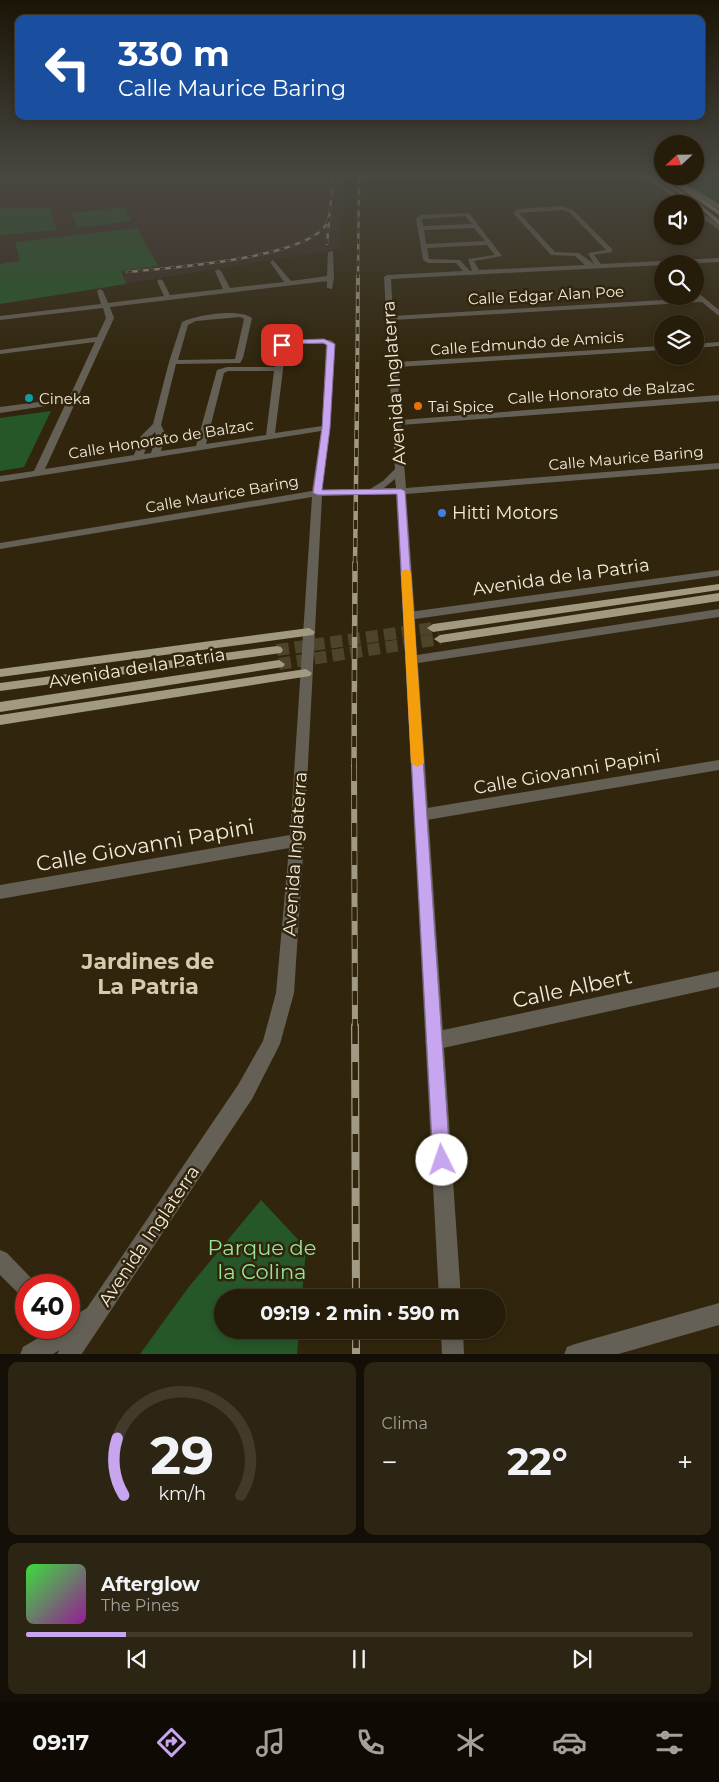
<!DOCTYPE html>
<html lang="es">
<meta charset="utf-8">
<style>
body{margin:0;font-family:Montserrat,sans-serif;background:#2d2513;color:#f1f3f6;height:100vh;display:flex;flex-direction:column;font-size:19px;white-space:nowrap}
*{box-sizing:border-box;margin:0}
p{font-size:16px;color:#a3a19c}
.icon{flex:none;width:28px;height:28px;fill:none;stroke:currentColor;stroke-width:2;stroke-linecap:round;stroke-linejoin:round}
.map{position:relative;height:1354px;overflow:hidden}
.details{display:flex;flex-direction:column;gap:8px;padding:8px;background:#140f06;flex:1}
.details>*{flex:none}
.guide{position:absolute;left:15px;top:15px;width:690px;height:105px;border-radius:10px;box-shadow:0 2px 8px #0003,0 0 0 1px #423a2b;background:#1a4fa0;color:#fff;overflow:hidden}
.needle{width:32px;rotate:248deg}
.buttons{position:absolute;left:654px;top:135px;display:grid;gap:10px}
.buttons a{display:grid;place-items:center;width:50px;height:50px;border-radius:50%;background:#251c0a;box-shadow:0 2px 8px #0003,0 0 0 1px #423a2b;font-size:25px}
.speed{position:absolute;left:15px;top:1274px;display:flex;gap:10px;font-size:25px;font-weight:700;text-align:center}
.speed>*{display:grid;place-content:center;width:65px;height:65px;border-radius:50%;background:#251c0a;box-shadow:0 2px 8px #0003,0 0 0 1px #423a2b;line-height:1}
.speed .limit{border:8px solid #d22;background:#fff;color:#111}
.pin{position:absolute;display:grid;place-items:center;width:42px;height:42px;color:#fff;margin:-21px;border-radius:10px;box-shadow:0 2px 8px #0006}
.me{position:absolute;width:55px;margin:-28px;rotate:356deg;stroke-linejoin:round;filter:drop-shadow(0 0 4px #0008)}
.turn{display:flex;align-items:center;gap:18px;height:105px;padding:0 20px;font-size:22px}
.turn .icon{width:65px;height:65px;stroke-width:2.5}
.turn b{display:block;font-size:35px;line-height:42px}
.big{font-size:38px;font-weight:700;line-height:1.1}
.details .card{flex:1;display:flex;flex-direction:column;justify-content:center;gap:8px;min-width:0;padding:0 18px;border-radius:10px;background:#2d2513}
.details .dial{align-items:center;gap:0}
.dial svg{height:130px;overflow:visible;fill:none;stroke:#423a2b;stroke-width:7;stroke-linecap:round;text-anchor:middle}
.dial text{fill:#f1f3f6;stroke:none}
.song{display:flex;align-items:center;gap:15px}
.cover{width:60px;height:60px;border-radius:8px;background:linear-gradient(135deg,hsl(120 70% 55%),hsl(300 70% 35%))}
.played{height:5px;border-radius:2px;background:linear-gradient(90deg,#c7a6ef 15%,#423a2b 15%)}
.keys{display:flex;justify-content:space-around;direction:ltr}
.heat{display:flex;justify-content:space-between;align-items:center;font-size:28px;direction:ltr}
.details .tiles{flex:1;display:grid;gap:8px;grid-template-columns:1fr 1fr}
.card:last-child{grid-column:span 2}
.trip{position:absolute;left:214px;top:1289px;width:292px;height:50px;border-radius:25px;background:#251c0a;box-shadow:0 2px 8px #0003,0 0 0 1px #423a2b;font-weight:700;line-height:50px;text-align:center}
.tab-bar{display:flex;height:80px;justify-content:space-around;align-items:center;background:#0f0b04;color:#a3a19c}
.tab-bar .icon{width:35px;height:35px}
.tab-bar .active{color:#c7a6ef}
.tab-bar b{font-size:22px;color:#f1f3f6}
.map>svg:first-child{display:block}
.industrial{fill:#3b2b21}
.green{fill:#265729}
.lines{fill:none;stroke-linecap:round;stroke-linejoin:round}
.primary-tunnel{stroke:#4e442c;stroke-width:12;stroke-dasharray:12 6;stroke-linecap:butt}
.minor{fill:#656055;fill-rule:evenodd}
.tertiary{fill:#656055;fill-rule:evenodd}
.secondary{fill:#87806e;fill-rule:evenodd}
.primary{fill:#a29981;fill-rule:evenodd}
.motorway{fill:#baaf92;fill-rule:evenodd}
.rail-far5-casing{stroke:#a29985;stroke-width:2.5}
.rail-far4-casing{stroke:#a29985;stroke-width:4}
.rail-far3-casing{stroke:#a29985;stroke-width:4.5}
.rail-far2-casing{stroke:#a29985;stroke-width:5.5}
.rail-far1-casing{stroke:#a29985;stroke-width:6}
.rail-casing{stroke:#a29985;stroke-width:8}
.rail-far5{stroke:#31260d;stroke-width:2;stroke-dasharray:5.5;stroke-linecap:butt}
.rail-far4{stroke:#31260d;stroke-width:2.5;stroke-dasharray:7;stroke-linecap:butt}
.rail-far3{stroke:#31260d;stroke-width:3;stroke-dasharray:9;stroke-linecap:butt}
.rail-far2{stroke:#31260d;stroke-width:4;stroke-dasharray:11;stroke-linecap:butt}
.rail-far1{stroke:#31260d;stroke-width:4.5;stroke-dasharray:14;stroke-linecap:butt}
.rail{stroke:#31260d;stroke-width:5.5;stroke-dasharray:18;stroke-linecap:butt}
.route{fill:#c7a6ef;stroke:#816c9b}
.slow{fill:#f59e0b}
.culture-dot{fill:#0f9aa8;stroke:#31260d;stroke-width:2}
.food-dot{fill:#e8710a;stroke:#31260d;stroke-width:2}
.shop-dot{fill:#3f7fe0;stroke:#31260d;stroke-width:2}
.labels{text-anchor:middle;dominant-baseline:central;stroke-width:5;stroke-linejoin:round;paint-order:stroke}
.far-street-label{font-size:15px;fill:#f3ebdc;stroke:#31260d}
.far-poi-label{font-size:15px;fill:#f3ebdc;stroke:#31260d;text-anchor:start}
.street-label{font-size:18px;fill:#f3ebdc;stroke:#31260d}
.poi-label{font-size:18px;fill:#f3ebdc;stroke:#31260d;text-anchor:start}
.near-street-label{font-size:21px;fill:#f3ebdc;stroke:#31260d}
.near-park-label{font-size:21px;fill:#97e698;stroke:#31260d}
.near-neighbourhood-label{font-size:22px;font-weight:bold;fill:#d9caad;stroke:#31260d}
</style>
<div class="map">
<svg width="719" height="1355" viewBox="0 0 719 1355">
<rect width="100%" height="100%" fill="#31260d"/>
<polygon class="industrial" points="0,176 343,176 340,249 0,304"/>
<g class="green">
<polygon points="673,176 719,176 719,204"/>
<polygon points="125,207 132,221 77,228 71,213"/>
<polygon points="0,208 50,208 57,230 0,235"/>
<polygon points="137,228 158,266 121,271 126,284 0,304 0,264 20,261 15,242"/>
<polygon points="51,411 24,467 0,471 0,418"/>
<polygon points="261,1200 306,1248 302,1297 222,1298 222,1330 299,1330 297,1354 140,1354 188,1288"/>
</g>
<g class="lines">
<g class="primary-tunnel">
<polyline points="277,650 433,628"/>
<polyline points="279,664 440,639"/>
</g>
<g class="minor">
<path d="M562,206L573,210L612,249V252L594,255L601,264L719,258V262L391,279L393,316L697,298L695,296V292H697L719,310V316L702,302L393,320L397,362L662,346V350L397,367L401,420L719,395V401L401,425L406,488L719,463V469L406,494L415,616L409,620L403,616L396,494L322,496L304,840L294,993L280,1044L252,1099L81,1355H57L59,1350L52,1355H20L23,1347L55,1328H69V1319L87,1308L238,1085L263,1041L276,993L289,848L0,899V885L290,835L312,497L0,549V543L312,491L321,431L0,482V476L34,471L66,403L0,413V407L69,398L95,342L0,354V350L97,337L106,318L103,308L0,320V316L101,304L97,291L100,289L103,291L108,303L164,296L157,281L160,279L163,281L170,295L223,289L215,271L218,269L221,271L230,288L284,282L270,262L273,260L291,281L327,276L328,252L333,251L334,278L332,289L327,288V281L110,307L114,318L45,469L134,455L141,436L153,424L169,362L182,322C196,315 239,308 252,318L243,358L240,363L176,364L161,425L166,435L161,451L196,446L217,370L227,367H275L279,343L290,340H330L334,342L330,428L322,490L370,489L383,481L395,469L384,277L387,275L463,271L456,263H428L423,260L416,218L421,215L469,213L502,256L474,261L479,270L585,265L575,256L551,255L513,213L518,209ZM562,210L569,212L606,250L588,253L594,264L579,253L555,252L519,213ZM465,216L472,224L423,226L422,219ZM474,228L485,241L426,244L424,230ZM487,245L495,255L468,259L472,271H470L460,260L429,259L427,248ZM240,317L244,319L235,359L178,360L188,325L196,321ZM291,344H326L322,426L275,433L286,346ZM228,371H274L266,435L206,444L224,373ZM155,432L156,435L151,453L144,454L150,437ZM395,479L396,488H384Z"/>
<polygon points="719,342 719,346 695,348 695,344"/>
<polygon points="719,760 719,770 421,821 416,819 414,815 416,811 421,809"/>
<polygon points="719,971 719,987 434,1050 428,1047 425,1041 428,1035 434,1032"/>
<polygon points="0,1250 7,1253 33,1280 36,1285 26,1285 26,1298 19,1294 0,1275"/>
<polygon points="719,1303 719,1325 615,1355 564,1355 567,1347 575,1344"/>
</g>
<g class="tertiary">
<polygon points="695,208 719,225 719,230 695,213"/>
<polygon points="719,570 719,576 415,619 417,655 719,609 719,617 418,663 461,1298 439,1298 403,616 409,612"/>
<polygon points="441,1330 463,1330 464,1355 442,1355"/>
</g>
<polygon class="secondary" points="643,176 650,176 688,202 683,203"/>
<g class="primary">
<polygon points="652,176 659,176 696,201 719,220 719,225 695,204"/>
<polygon points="667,176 673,176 719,204 719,209"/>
<polygon points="719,584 719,590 433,632 427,628 433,624"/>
<polygon points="719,593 719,601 440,643 434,639 440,635"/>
<polygon points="309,628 315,632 313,635 0,677 0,669"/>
<polygon points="277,646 281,647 283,650 281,653 0,691 0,683"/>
<polygon points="279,660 285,664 283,667 0,712 0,702"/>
<polygon points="306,669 312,673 310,676 0,725 0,715"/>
</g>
<polygon class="motorway" points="662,176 670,176 719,210 719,215"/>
<g class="rail-far5-casing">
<g id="rail-far5">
<polyline points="327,244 333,176"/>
<path d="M127,272C168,268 303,259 326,225C329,221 329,214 330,210"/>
<polyline points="358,277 359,176"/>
</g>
</g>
<g class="rail-far4-casing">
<polyline id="rail-far4" points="357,404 358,276"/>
</g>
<g class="rail-far3-casing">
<polyline id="rail-far3" points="355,565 357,402"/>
</g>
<g class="rail-far2-casing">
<polyline id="rail-far2" points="354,769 355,563"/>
</g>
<g class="rail-far1-casing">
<polyline id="rail-far1" points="354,767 355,1027"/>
</g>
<g class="rail-casing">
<g id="rail">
<polyline points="355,1026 356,1298"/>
<polyline points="356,1330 356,1355"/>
</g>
</g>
<use href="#rail-far5" class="rail-far5"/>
<use href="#rail-far4" class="rail-far4"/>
<use href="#rail-far3" class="rail-far3"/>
<use href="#rail-far2" class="rail-far2"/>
<use href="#rail-far1" class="rail-far1"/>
<use href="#rail" class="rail"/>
</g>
<linearGradient id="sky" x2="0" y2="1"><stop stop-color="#1b1507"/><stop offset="0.48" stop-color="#484740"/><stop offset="1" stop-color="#484740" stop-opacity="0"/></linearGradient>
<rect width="719" height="366" fill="url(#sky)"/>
<polygon class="route" points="324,339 335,344 330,428 322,490 401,489 405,491 450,1160 448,1166 442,1168 435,1166 433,1160 397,494 318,495 313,493 322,428 327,345 323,343 291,344 282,347 279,345 290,340"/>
<polygon class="slow" points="406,569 411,572 424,763 417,767 411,763 401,572"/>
<circle class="culture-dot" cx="29" cy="398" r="5"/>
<circle class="food-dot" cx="418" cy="406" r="5"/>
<circle class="shop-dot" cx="442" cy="513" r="5"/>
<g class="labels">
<g class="far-street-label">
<text transform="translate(546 295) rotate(-3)">Calle Edgar Alan Poe</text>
<text transform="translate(527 343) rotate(-4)">Calle Edmundo de Amicis</text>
<text transform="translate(601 392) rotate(-4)">Calle Honorato de Balzac</text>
<text transform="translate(161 439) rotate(-9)">Calle Honorato de Balzac</text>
<text transform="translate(626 458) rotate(-5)">Calle Maurice Baring</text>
<text transform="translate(222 494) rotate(-10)">Calle Maurice Baring</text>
</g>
<g class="far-poi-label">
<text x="39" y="398">Cineka</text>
<text x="428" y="406">Tai Spice</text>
</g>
<g class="street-label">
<text transform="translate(394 383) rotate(-94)">Avenida Inglaterra</text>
<text transform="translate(561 577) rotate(-8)">Avenida de la Patria</text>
<text transform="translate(137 668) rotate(-9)">Avenida de la Patria</text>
<text transform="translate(567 772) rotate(-10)">Calle Giovanni Papini</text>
<text transform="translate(295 854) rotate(-86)">Avenida Inglaterra</text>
<text transform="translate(149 1236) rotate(-56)">Avenida Inglaterra</text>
</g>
<g class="poi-label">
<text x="452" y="513">Hitti Motors</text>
</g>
<g class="near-street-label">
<text transform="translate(145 845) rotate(-10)">Calle Giovanni Papini</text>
<text transform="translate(572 988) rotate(-12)">Calle Albert</text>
</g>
<g class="near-park-label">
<text x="262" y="1247">Parque de<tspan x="262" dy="24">la Colina</tspan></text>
</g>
<g class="near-neighbourhood-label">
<text x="148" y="961">Jardines de<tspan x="148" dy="25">La Patria</tspan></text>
</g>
</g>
</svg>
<div class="buttons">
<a><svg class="needle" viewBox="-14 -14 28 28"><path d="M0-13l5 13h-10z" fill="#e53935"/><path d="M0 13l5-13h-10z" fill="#a3a19c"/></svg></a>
<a><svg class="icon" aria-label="sound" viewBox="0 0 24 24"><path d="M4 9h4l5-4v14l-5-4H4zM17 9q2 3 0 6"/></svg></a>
<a><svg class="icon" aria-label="search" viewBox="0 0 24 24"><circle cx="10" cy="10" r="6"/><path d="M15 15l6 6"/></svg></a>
<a><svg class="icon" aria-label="layers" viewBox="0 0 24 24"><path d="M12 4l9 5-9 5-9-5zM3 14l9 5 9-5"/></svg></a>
</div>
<div class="speed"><div class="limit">40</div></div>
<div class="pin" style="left:282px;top:345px;background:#d93025"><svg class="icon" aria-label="arrive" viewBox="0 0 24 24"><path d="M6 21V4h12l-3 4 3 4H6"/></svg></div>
<svg class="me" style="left:442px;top:1160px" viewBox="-20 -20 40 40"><circle r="19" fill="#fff"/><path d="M0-13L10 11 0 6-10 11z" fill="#c7a6ef"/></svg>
<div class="trip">09:19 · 2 min · 590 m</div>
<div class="guide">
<div class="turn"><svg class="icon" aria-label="left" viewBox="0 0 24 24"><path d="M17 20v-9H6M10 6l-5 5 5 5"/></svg><div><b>330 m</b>Calle Maurice Baring</div></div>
</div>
</div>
<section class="details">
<div class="tiles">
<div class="card dial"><svg viewBox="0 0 100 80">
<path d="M14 69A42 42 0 1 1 86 69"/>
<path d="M14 69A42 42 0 0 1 10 34" stroke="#c7a6ef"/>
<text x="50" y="56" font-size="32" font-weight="700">29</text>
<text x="50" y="72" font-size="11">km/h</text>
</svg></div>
<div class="card"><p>Clima</p>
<div class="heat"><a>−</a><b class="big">22°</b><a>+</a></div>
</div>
<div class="card">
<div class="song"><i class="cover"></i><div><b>Afterglow</b><p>The Pines</p></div></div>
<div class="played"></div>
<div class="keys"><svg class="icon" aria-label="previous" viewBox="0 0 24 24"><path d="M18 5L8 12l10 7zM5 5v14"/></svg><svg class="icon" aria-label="pause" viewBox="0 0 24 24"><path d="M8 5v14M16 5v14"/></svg><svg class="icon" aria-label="next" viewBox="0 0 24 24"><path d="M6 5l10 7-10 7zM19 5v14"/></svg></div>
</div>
</div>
</section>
<nav class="tab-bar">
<b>09:17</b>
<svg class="icon active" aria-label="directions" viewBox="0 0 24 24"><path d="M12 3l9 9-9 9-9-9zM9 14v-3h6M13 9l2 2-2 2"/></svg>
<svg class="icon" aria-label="music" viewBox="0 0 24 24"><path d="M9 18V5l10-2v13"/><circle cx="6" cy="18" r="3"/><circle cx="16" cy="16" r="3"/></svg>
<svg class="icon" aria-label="phone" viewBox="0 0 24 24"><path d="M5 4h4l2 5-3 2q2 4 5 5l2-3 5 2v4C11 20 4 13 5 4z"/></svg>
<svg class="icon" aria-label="climate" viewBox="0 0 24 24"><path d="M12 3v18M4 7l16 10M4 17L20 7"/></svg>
<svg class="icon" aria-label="car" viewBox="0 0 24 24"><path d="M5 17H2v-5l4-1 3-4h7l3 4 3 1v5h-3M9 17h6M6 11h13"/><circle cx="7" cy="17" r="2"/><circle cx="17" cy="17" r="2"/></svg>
<svg class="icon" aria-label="filters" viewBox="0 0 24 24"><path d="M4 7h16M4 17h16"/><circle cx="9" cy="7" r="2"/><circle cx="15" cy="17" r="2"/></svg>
</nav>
